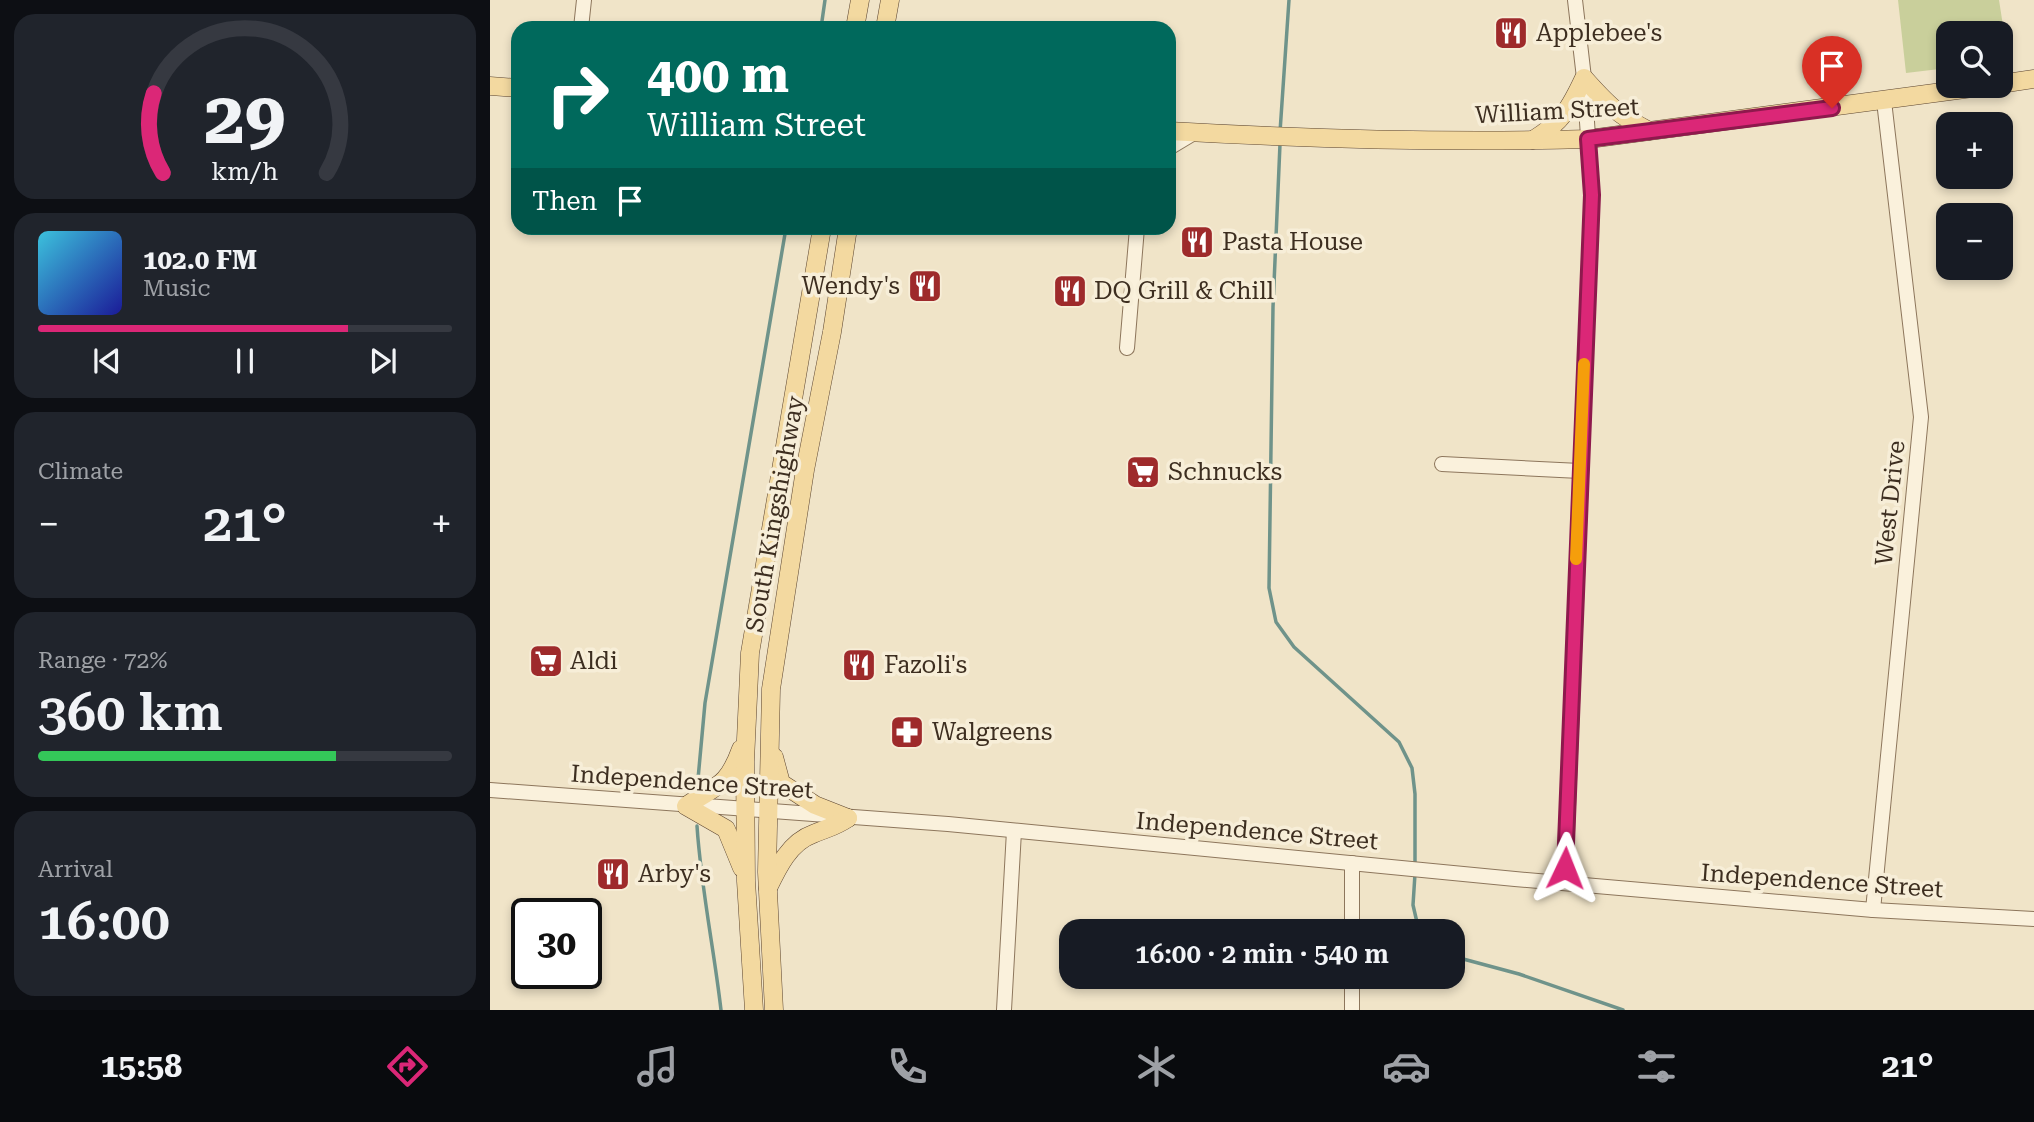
<!DOCTYPE html>
<meta charset="utf-8">
<style>
body{margin:0;font-family:"Roboto Serif",serif;background:#20242c;color:#f1f3f6;height:100vh;display:flex;flex-direction:column;font-size:26px;white-space:nowrap}
*{box-sizing:border-box;margin:0}
p{font-size:23px;color:#9ea1a6}
.icon{flex:none;width:38px;height:38px;fill:none;stroke:currentColor;stroke-width:2;stroke-linecap:round;stroke-linejoin:round}
.map{position:relative;flex:1;overflow:hidden}
.drawer{display:flex;flex-direction:column;gap:14px;padding:14px;background:#0d0f14;width:490px}
.drawer>*{flex:none}
.banner{position:absolute;left:21px;top:21px;width:665px;height:214px;border-radius:21px;box-shadow:0 4px 10px #0003;background:#00695c;color:#fff;overflow:hidden}
.controls{position:absolute;left:1446px;top:21px;display:grid;gap:14px}
.controls a{display:grid;place-items:center;width:77px;height:77px;border-radius:14px;background:#171b24;box-shadow:0 4px 10px #0003;font-size:35px}
.speed{position:absolute;left:21px;top:898px;display:flex;gap:14px;font-size:35px;font-weight:700;text-align:center}
.speed>*{display:grid;place-content:center;width:91px;height:91px;border-radius:50%;background:#171b24;box-shadow:0 4px 10px #0003;line-height:1}
.speed .limit{border:4px solid #111;border-radius:10px;background:#fff;color:#111}
.pin{position:absolute;display:grid;place-items:center;width:60px;height:60px;color:#fff;margin:-72px -30px;border-radius:50% 50% 50% 0;rotate:-45deg;box-shadow:0 0 7px #0007}
.pin .icon{rotate:45deg}
.me{position:absolute;width:77px;margin:-38px;rotate:2deg;stroke-linejoin:round;filter:drop-shadow(0 0 5px #0008)}
.turn{display:flex;align-items:center;gap:24px;height:147px;padding:0 21px;font-size:32px}
.turn .icon{width:91px;height:91px;stroke-width:2.5}
.turn b{display:block;font-size:49px;line-height:60px}
.then{display:flex;align-items:center;height:66px;padding:0 21px;background:#0003;gap:14px;font-size:26px}
.big{font-size:52px;font-weight:600;line-height:1.1}
.drawer .tile{flex:1;display:flex;flex-direction:column;justify-content:center;gap:10px;min-width:0;padding:0 24px;border-radius:21px;background:#20242c}
.drawer .dial{align-items:center;gap:0}
.dial svg{height:182px;overflow:visible;fill:none;stroke:#363941;stroke-width:7;stroke-linecap:round;text-anchor:middle}
.dial text{fill:#f1f3f6;stroke:none}
.song{display:flex;align-items:center;gap:21px}
.cover{width:84px;height:84px;border-radius:10px;background:linear-gradient(135deg,hsl(190 70% 55%),hsl(240 70% 35%))}
.played{height:7px;border-radius:4px;background:linear-gradient(90deg,#db2777 75%,#363941 75%)}
.keys{display:flex;justify-content:space-around;direction:ltr}
.heat{display:flex;justify-content:space-between;align-items:center;font-size:38px;direction:ltr}
.charge{height:10px;border-radius:5px;background:linear-gradient(90deg,#34c759 72%,#363941 0)}
.trip{position:absolute;left:569px;top:919px;width:406px;height:70px;border-radius:21px;background:#171b24;box-shadow:0 4px 10px #0003;font-weight:600;line-height:70px;text-align:center}
.menu{display:flex;height:112px;justify-content:space-around;align-items:center;background:#090b0e;color:#9ea1a6}
.menu .icon{width:49px;height:49px}
.menu .active{color:#db2777}
.menu b{font-size:32px;color:#f1f3f6}
main{display:flex;flex:1;min-height:0}
.map>svg:first-child{display:block}
.green{fill:#c9cf9b}
.lines{fill:none;stroke-linecap:round;stroke-linejoin:round}
.stream{stroke:#6f938a;stroke-width:3.5}
.minor-casing{stroke:#8d765c;stroke-width:16}
.major-casing{stroke:#5b4430;stroke-width:19}
.minor{stroke:#faf1dc;stroke-width:14}
.major{stroke:#f3d9a0;stroke-width:18}
.route-casing{stroke:#8e194d;stroke-width:18}
.route{stroke:#db2777;stroke-width:12}
.slow{stroke:#f59e0b;stroke-width:12}
.labels{text-anchor:middle;dominant-baseline:central;stroke-width:7;stroke-linejoin:round;paint-order:stroke}
.poi-label{font-size:24px;fill:#3d2e20;stroke:#f7eed8;text-anchor:start}
.street-label{font-size:24px;fill:#3d2e20;stroke:#f7eed8}
</style>
<main>
<section class="drawer">
<div class="tile dial"><svg viewBox="0 0 100 80">
<path d="M14 69A42 42 0 1 1 86 69"/>
<path d="M14 69A42 42 0 0 1 10 34" stroke="#db2777"/>
<text x="50" y="56" font-size="32" font-weight="700">29</text>
<text x="50" y="72" font-size="11">km/h</text>
</svg></div>
<div class="tile">
<div class="song"><i class="cover"></i><div><b>102.0 FM</b><p>Music</p></div></div>
<div class="played"></div>
<div class="keys"><svg class="icon" aria-label="previous" viewBox="0 0 24 24"><path d="M18 5L8 12l10 7zM5 5v14"/></svg><svg class="icon" aria-label="pause" viewBox="0 0 24 24"><path d="M8 5v14M16 5v14"/></svg><svg class="icon" aria-label="next" viewBox="0 0 24 24"><path d="M6 5l10 7-10 7zM19 5v14"/></svg></div>
</div>
<div class="tile"><p>Climate</p>
<div class="heat"><a>−</a><b class="big">21°</b><a>+</a></div>
</div>
<div class="tile"><p>Range · 72%</p><b class="big">360 km</b><div class="charge"></div></div>
<div class="tile"><p>Arrival</p><b class="big">16:00</b></div>
</section>
<div class="map">
<svg width="1544" height="1010" viewBox="0 0 1544 1010">
<rect width="100%" height="100%" fill="#f0e4c8"/>
<polygon class="green" points="1408,0 1509,0 1518,58 1510,60 1510,33 1458,33 1458,68 1416,73"/>
<g class="lines">
<g class="stream">
<polyline points="331,28 335,0"/>
<polyline points="790,132 799,0"/>
<polyline points="790,144 783,307 779,588 786,622 804,647 909,742 922,768 925,794 925,867"/>
<polyline points="208,779 215,703 296,228"/>
<path d="M207,826C211,888 224,949 231,1010"/>
<polyline points="925,874 923,905 929,931"/>
<polyline points="962,956 1029,974 1133,1010"/>
</g>
<g class="minor-casing">
<g id="minor">
<polyline points="91,28 94,0"/>
<polyline points="679,148 704,133"/>
<polyline points="637,348 647,228"/>
<polyline points="952,464 1090,471"/>
<polyline points="0,790 458,824 1025,879 1383,910 1544,919"/>
<polyline points="1075,883 1102,195 1094,78 1085,0"/>
<polyline points="1383,910 1431,417 1394,101"/>
<polyline points="862,931 862,863"/>
<polyline points="514,1010 524,831"/>
<polyline points="862,1010 862,976"/>
</g>
</g>
<g class="major-casing">
<g id="major">
<polyline points="365,28 370,0"/>
<polyline points="395,28 400,0"/>
<polyline points="1510,84 1544,79"/>
<polyline points="0,86 28,88"/>
<path d="M679,131C819,139 959,143 1099,139L1497,86"/>
<path d="M1043,140C1072,122 1080,108 1094,78C1117,104 1128,115 1159,131"/>
<path d="M251,749C237,788 226,785 196,806L236,829L252,868"/>
<polyline points="284,757 291,783 325,805 358,818"/>
<path d="M278,888C288,867 300,842 323,834C337,828 345,827 358,818"/>
<polyline points="264,1010 256,881 255,761 260,653 332,228"/>
<polyline points="284,1010 277,872 281,689 315,470 342,332 358,228"/>
</g>
</g>
<use href="#minor" class="minor"/>
<use href="#major" class="major"/>
</g>
<g class="lines">
<g class="route-casing">
<polyline id="route" points="1075,868 1102,195 1098,139 1342,108"/>
</g>
<use href="#route" class="route"/>
<polyline class="slow" points="1086,559 1094,364"/>
</g>
<defs>
<g id="restaurant-square" transform="scale(1.75)"><rect x="-9" y="-9" width="18" height="18" rx="4" fill="#9e2a2b" stroke="#f7eed8"/><path d="M-5-6h1v4h1v-4h1v4h1v-4h1v5L-1.5 .5V6h-2V.5L-5-1ZM5-6V6H3V1.5H1.5Q1.5-4 5-6Z" fill="#fff"/></g>
<g id="supermarket-square" transform="scale(1.75)"><rect x="-9" y="-9" width="18" height="18" rx="4" fill="#9e2a2b" stroke="#f7eed8"/><path d="M-6-5.5h2.5l.6 2H6L4.5 2H-2.5L-4.4-4H-6ZM-1.5 3.2a1.3 1.3 0 1 0 .1 0ZM3 3.2a1.3 1.3 0 1 0 .1 0Z" fill="#fff"/></g>
<g id="pharmacy-square" transform="scale(1.75)"><rect x="-9" y="-9" width="18" height="18" rx="4" fill="#9e2a2b" stroke="#f7eed8"/><path d="M-2-6h4v4h4v4h-4v4h-4v-4h-4v-4h4Z" fill="#fff"/></g>
</defs>
<g fill-rule="evenodd">
<use href="#restaurant-square" x="1021" y="33"/>
<use href="#restaurant-square" x="707" y="242"/>
<use href="#restaurant-square" x="435" y="286"/>
<use href="#restaurant-square" x="580" y="291"/>
<use href="#supermarket-square" x="653" y="472"/>
<use href="#supermarket-square" x="56" y="661"/>
<use href="#restaurant-square" x="369" y="665"/>
<use href="#pharmacy-square" x="417" y="732"/>
<use href="#restaurant-square" x="123" y="874"/>
</g>
<g class="labels">
<g class="poi-label">
<text x="1046" y="33">Applebee's</text>
<text x="732" y="242">Pasta House</text>
<text x="410" y="286" text-anchor="end">Wendy's</text>
<text x="604" y="291">DQ Grill &amp; Chill</text>
<text x="678" y="472">Schnucks</text>
<text x="80" y="661">Aldi</text>
<text x="394" y="665">Fazoli's</text>
<text x="442" y="732">Walgreens</text>
<text x="148" y="874">Arby's</text>
</g>
<g class="street-label">
<text transform="translate(1067 111) rotate(-3)">William Street</text>
<text transform="translate(1400 503) rotate(-84)">West Drive</text>
<text transform="translate(285 514) rotate(-80)">South Kingshighway</text>
<text transform="translate(202 782) rotate(4)">Independence Street</text>
<text transform="translate(767 831) rotate(5)">Independence Street</text>
<text transform="translate(1332 881) rotate(4)">Independence Street</text>
</g>
</g>
</svg>
<div class="controls">
<a><svg class="icon" aria-label="search" viewBox="0 0 24 24"><circle cx="10" cy="10" r="6"/><path d="M15 15l6 6"/></svg></a>
<a>+</a>
<a>−</a>
</div>
<div class="speed"><div class="limit">30</div></div>
<div class="pin" style="left:1342px;top:108px;background:#d93025"><svg class="icon" aria-label="arrive" viewBox="0 0 24 24"><path d="M6 21V4h12l-3 4 3 4H6"/></svg></div>
<svg class="me" style="left:1075px;top:868px" viewBox="-20 -20 40 40"><path d="M0-17L14 15 0 8-14 15z" fill="#db2777" stroke="#fff" stroke-width="4"/></svg>
<div class="trip">16:00 · 2 min · 540 m</div>
<div class="banner">
<div class="turn"><svg class="icon" aria-label="right" viewBox="0 0 24 24"><path d="M7 20v-9h11M14 6l5 5-5 5"/></svg><div><b>400 m</b>William Street</div></div>
<div class="then">Then<svg class="icon" aria-label="arrive" viewBox="0 0 24 24"><path d="M6 21V4h12l-3 4 3 4H6"/></svg></div>
</div>
</div>
</main>
<nav class="menu">
<b>15:58</b>
<svg class="icon active" aria-label="directions" viewBox="0 0 24 24"><path d="M12 3l9 9-9 9-9-9zM9 14v-3h6M13 9l2 2-2 2"/></svg>
<svg class="icon" aria-label="music" viewBox="0 0 24 24"><path d="M9 18V5l10-2v13"/><circle cx="6" cy="18" r="3"/><circle cx="16" cy="16" r="3"/></svg>
<svg class="icon" aria-label="phone" viewBox="0 0 24 24"><path d="M5 4h4l2 5-3 2q2 4 5 5l2-3 5 2v4C11 20 4 13 5 4z"/></svg>
<svg class="icon" aria-label="climate" viewBox="0 0 24 24"><path d="M12 3v18M4 7l16 10M4 17L20 7"/></svg>
<svg class="icon" aria-label="car" viewBox="0 0 24 24"><path d="M5 17H2v-5l4-1 3-4h7l3 4 3 1v5h-3M9 17h6M6 11h13"/><circle cx="7" cy="17" r="2"/><circle cx="17" cy="17" r="2"/></svg>
<svg class="icon" aria-label="filters" viewBox="0 0 24 24"><path d="M4 7h16M4 17h16"/><circle cx="9" cy="7" r="2"/><circle cx="15" cy="17" r="2"/></svg>
<b>21°</b>
</nav>
